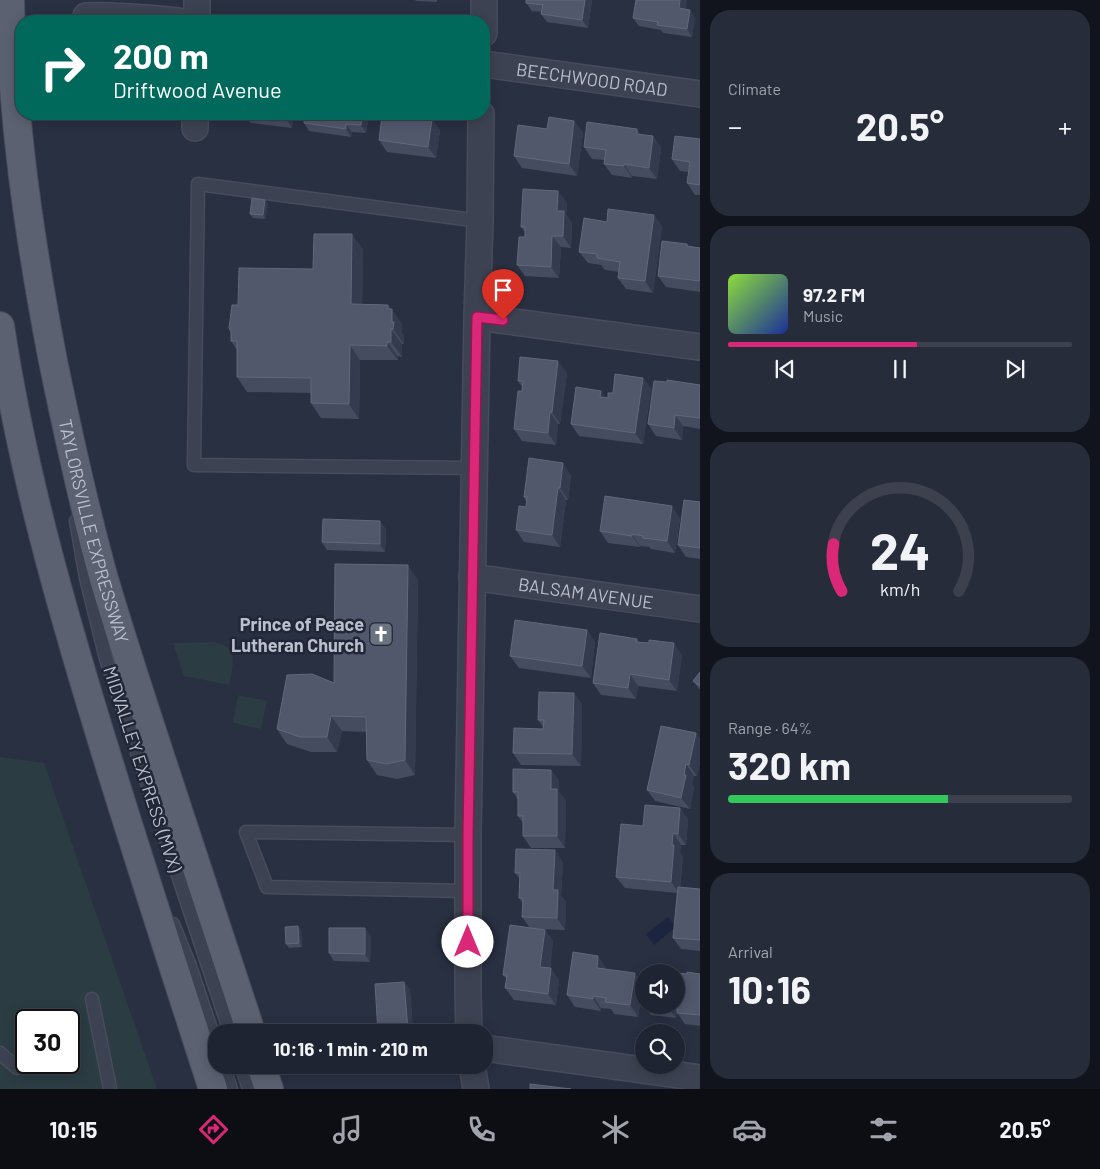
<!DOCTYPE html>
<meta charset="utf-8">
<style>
body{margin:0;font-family:Barlow,sans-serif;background:#272c3a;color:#f1f3f6;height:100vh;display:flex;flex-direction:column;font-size:19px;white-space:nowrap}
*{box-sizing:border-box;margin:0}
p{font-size:16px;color:#a1a4ac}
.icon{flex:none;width:28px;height:28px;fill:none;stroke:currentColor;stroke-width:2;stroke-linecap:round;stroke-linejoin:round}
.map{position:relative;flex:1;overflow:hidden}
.drawer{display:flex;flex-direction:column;gap:10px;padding:10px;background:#11141c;width:400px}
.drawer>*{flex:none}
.top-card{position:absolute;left:15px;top:15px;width:475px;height:105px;border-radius:20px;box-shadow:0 2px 12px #0003,0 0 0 1px #3c414d;background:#00695c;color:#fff;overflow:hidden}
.controls{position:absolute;left:635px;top:964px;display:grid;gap:10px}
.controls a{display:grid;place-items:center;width:50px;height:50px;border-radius:50%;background:#1f2432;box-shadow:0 2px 12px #0003,0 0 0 1px #3c414d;font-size:25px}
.speed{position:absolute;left:15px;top:1009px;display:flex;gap:10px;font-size:25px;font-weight:700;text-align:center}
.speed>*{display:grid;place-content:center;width:65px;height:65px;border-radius:50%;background:#1f2432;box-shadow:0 2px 12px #0003,0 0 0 1px #3c414d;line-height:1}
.speed .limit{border:2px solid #111;border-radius:8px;background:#fff;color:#111}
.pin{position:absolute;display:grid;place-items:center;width:42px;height:42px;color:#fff;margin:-51px -21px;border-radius:50% 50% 50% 0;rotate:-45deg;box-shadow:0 0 5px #0007}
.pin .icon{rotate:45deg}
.me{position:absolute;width:55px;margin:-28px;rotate:0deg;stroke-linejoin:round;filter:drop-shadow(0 0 4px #0008)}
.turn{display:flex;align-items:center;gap:18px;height:105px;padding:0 15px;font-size:22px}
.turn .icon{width:65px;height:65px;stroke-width:2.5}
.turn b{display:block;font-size:35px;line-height:42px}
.big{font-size:38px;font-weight:700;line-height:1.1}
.drawer .tile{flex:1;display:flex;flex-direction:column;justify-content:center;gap:8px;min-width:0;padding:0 18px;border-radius:20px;background:#272c3a}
.drawer .dial{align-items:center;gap:0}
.dial svg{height:130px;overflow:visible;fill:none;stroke:#3c414d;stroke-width:7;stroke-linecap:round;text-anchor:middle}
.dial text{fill:#f1f3f6;stroke:none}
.song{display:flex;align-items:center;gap:15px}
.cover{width:60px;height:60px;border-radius:8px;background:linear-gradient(135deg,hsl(90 70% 55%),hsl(230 70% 35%))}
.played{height:5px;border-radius:2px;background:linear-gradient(90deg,#db2777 55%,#3c414d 55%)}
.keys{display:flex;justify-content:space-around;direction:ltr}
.heat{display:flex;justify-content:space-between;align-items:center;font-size:28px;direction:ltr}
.charge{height:8px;border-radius:4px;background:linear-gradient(90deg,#34c759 64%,#3c414d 0)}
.trip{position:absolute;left:208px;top:1024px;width:285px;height:50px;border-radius:20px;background:#1f2432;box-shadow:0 2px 12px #0003,0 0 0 1px #3c414d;font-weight:700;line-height:50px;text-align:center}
.dock{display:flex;height:80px;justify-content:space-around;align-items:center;background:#0c0e14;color:#a1a4ac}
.dock .icon{width:35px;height:35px}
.dock .current{color:#db2777}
.dock b{font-size:22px;color:#f1f3f6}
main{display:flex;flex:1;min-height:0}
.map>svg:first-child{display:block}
.green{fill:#2b3c43;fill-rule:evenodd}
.water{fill:#1c2540}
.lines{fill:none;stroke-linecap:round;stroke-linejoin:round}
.lane-casing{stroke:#474b5b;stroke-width:15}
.street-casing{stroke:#474b5b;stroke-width:28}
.primary-casing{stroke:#474b5b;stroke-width:30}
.lane{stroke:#3d4252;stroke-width:12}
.street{stroke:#3d4252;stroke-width:25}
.primary{stroke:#5c6172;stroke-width:28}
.wall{fill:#454c60}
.shaded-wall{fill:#343b4f}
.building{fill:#52586c;stroke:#62687b}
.route-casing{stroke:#8e194d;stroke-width:12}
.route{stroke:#db2777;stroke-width:9}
.labels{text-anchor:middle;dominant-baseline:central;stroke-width:5;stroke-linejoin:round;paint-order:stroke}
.street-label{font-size:18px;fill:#bbbecc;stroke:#222737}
.poi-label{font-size:18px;font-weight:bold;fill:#bbbecc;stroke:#222737;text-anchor:end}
</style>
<main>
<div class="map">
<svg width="700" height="1089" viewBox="0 0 700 1089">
<rect width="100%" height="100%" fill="#293042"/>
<g class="green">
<path d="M214,642C240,647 233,665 229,685L184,676L173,643Z"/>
<polygon points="238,695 267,701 261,729 233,723"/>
<path d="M0,757L44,763L157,1089H0ZM26,1020H69V1062H26Z"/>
</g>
<polygon class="water" points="668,917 676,927 654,945 646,934"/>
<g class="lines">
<g class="lane-casing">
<g id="lane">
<polyline points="475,468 194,465 198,184 480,221"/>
<polyline points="76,521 86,578 106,659 230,1032"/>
<polyline points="468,835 246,832 267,887 468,891"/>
<polyline points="173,924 190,966 216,1044"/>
<polyline points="92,999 110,1088"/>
<polyline points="0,1053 17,1068"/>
<polyline points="223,1065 231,1089"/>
<polyline points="241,1065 249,1089"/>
</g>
</g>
<g class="street-casing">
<g id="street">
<polyline points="197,0 197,21"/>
<path d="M86,16C117,15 147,18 178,21"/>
<polyline points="484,33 484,0"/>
<path id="s1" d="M484,64L700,94"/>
<polyline points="195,128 195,114"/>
<polyline points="477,317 700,347"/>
<path id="s2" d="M472,577L700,609"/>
<polyline points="469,1032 468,992 468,835 477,317 480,221 481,114"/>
<polyline points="484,1048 700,1078"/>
<polyline points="472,1065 476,1089"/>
</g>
</g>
<g class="primary-casing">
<g id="primary">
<path id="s3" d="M10,0C12,121 30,242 53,361C68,434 84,507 104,579C125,650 148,719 171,789C197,870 224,951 251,1032"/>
<path d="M0,326C22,471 61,607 104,747C139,861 176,975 213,1089"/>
<polyline points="261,1065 269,1089"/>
</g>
</g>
<use href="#lane" class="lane"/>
<use href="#street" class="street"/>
<use href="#primary" class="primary"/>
</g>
<g class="wall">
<polygon points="415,0 437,0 437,2 416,1"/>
<polygon points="592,0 588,28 547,22 541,14 542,12 532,11 526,3"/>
<polygon points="686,9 690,10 695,18 692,37 663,33 661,30 639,26 633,18"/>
<polygon points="95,114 118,114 118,116 96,115"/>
<polygon points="236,114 294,114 292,128 251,123 246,116"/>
<polygon points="305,114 369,114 366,133 352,132 351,137 309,131 304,123"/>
<polygon points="410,116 440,130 436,158 387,152 379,140 381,122 377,117"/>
<polygon points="574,121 583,133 577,176 522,168 514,156 547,129"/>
<polygon points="642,135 653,136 661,148 657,179 632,176 632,178 612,175 604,164 605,160 592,159 584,147"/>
<polygon points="700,139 700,195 695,195 687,183 689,172 680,171 672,159"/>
<polygon points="265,200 268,204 265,219 253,218 250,214"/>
<polygon points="567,202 566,214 572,223 571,248 561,247 559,278 525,276 517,265 525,237 525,232 521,227"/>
<polygon points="607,222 662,226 653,293 626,289 618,278 619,272 605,270 601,265 588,263 579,252"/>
<polygon points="687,244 688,246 700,248 700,292 666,287 658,276"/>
<polygon points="363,249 362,304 388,305 402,324 402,333 404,336 404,344 402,344 402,357 398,356 398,360 360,360 359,419 321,418 311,403 311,393 247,392 237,377 237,350 231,341 238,305 313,269"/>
<polygon points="567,373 560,424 558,424 556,445 522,441 514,429 522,387 518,381"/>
<polygon points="643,378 651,389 643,444 579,436 571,424 606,397 608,398 613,393"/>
<polygon points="667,382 700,385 700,429 683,426 682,440 656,436 648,424"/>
<polygon points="571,475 568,500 566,500 560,547 524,542 516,530 526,507 526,501 524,497"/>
<polygon points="700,502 700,559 686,557 678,545"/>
<polygon points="680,518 675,553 651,549 649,547 640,546 640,547 608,543 600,531"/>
<polygon points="386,529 385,552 327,550 322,542"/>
<polygon points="418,580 415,775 397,779 377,775 367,760 366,732 342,731 337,752 311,752 287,744 277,729 334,683"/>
<polygon points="587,630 595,642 591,678 519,668 510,656"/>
<polygon points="637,639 639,642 682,655 677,691 638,686 636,699 601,695 593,683"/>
<polygon points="700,672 700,690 693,681"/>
<polygon points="582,704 581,766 521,765 513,753 543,729 543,727 538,720"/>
<polygon points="696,733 700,739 700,763 697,776 694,776 692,784 694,787 690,809 655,801 647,790"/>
<polygon points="551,770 559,781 559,792 566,801 565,848 531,848 523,836 523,823 518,816 518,800 513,792"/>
<polygon points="680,808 688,820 686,845 681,845 680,853 683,857 680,888 700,889 700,951 681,949 673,938 677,893 625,888 616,877 643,826"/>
<polygon points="563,862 561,895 566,902 565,930 539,929 545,930 553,941 550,968 559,980 556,1005 514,1000 505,988 507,980 503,975 530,928 522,917 523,904 519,898 519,878 515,873"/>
<polygon points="301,930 302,947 289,948 286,944"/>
<polygon points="371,936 370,962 334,961 329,953"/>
<polygon points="606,968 606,969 643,985 638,1017 614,1014 611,1009 601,1008 601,1011 575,1007 567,995"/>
<polygon points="676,973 687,974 700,974 700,1026 685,1024 678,1014 677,1013 676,1018 651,1015 644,1005 676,1005"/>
<polygon points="404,982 410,990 413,1032 378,1032"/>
</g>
<g class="shaded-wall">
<polygon points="585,0 592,0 588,28 582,20"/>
<polygon points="680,0 687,0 685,16 679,8"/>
<polygon points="690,10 695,18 692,37 687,29"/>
<polygon points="287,114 294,114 292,128 287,120"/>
<polygon points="362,114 369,114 366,133 361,125"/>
<polygon points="432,119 440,130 436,158 428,147"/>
<polygon points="574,121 583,133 577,176 569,164"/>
<polygon points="346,124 352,132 351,137 346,129"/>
<polygon points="637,129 646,140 637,134"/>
<polygon points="653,136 661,148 657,179 649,168"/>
<polygon points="624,164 632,176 632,178 624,166"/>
<polygon points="558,191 567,202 566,214 572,223 571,248 563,236 557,211"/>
<polygon points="265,200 268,204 265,219 263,215"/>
<polygon points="654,215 662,226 653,293 645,281"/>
<polygon points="352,234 363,249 362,319 351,304"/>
<polygon points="552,236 561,247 559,278 551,267"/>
<polygon points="388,305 402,324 402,333 404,336 404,344 393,329 388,309"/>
<polygon points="391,329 402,344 402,357 391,342"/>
<polygon points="387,342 398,356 398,360 387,346"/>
<polygon points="350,345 360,360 359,419 349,404"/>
<polygon points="558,361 567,373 560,424 552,412"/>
<polygon points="643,378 651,389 643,444 635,433"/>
<polygon points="601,391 609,403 600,397"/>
<polygon points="550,412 558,424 556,445 548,433"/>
<polygon points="675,415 683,426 682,440 674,428"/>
<polygon points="563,463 571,475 568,500 560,488"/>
<polygon points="558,488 566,500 560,547 552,535"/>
<polygon points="672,506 680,518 675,553 667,541"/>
<polygon points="380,521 386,529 385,552 380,544"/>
<polygon points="632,534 640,546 640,547 632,536"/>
<polygon points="408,565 418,580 415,775 405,760"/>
<polygon points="587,630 595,642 591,678 582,666"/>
<polygon points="674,643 682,655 677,691 669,680"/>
<polygon points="630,674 638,686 636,699 628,688"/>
<polygon points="574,693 582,704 581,766 572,754"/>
<polygon points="331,716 342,731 337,752 327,737"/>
<polygon points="696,733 700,739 700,763 697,776 689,765"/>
<polygon points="686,764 694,776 692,784 694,787 690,809 681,798 684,775"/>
<polygon points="551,770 559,781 559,792 566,801 565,848 557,836 551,789"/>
<polygon points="680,808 688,820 686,845 678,834"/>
<polygon points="673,833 681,845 680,853 683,857 679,893 671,882"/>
<polygon points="555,850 563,862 561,895 566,902 565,930 557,918 553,890"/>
<polygon points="298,926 301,930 302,947 299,943"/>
<polygon points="365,928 371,936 370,962 365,954"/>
<polygon points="545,930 553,941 548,979 540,967"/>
<polygon points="598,956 606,968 605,979 597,968"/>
<polygon points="551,968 559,980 556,1005 548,994"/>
<polygon points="635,973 643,985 638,1017 630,1005"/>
<polygon points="404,982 410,990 413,1032 409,1032 408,1030"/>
<polygon points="593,996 601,1008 601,1011 593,999"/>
<polygon points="668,1005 671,1005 677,1013 676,1018 668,1007"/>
</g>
<g class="building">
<polygon points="526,0 585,0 582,20 541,14 543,5 526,3"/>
<polygon points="636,0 680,0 679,8 690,10 687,29 657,25 658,22 633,18"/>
<polygon points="246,114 287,114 287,120 246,115"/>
<polygon points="305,114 362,114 361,125 346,124 346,129 304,123"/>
<polygon points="378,114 401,114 432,119 428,147 379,140 382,117 377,117"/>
<polygon points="549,117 574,121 569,164 514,156 518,125 547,129"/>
<polygon points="587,122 637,129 637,134 653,136 649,168 624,164 624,166 604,164 606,150 584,147"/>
<polygon points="675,136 700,139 700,185 687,183 690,162 672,159"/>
<polygon points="523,189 558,191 557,211 564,211 563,236 552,236 551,267 517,265 519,237 525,237 525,227 521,227"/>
<polygon points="252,198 265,200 263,215 250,214"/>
<polygon points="608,209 654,215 645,281 618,278 620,262 597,258 597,254 579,252 584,218 607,222"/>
<polygon points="314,234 352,234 351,304 388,305 388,309 392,309 392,322 394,322 393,329 391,329 391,342 387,342 387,346 350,345 349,404 311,403 311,378 237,377 237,341 231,341 231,332 229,328 232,305 238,305 239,268 313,269"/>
<polygon points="662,241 687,244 687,246 700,248 700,281 658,276"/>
<polygon points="520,357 558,361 552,412 550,412 548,433 514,429 518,391 522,391 523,381 518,381"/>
<polygon points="615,374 643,378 635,433 571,424 576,387 601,391 600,397 608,398 608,393 613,393"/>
<polygon points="667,380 700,385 700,418 675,415 674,428 648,424 654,381 667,382"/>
<polygon points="529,458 563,463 560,488 558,488 552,535 516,530 519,506 526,507 527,497 524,497"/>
<polygon points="605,496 672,506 667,541 643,538 643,536 632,534 632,536 600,531"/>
<polygon points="684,500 700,502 700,548 678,545"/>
<polygon points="323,519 380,521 380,544 322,542"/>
<polygon points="335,564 408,565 405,760 386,764 367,760 366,717 331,716 327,737 300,737 277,729 287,675 312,674 334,683"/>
<polygon points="515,620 587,630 582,666 510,656"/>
<polygon points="600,633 637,639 636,642 649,643 649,640 674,643 669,680 630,674 628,688 593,683"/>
<polygon points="700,672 700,686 693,681"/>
<polygon points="539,692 574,693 572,754 513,753 514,728 543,729 544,720 538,720"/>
<polygon points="661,726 696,733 689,765 686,764 684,775 686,775 681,798 647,790"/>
<polygon points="513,769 551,770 551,789 557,789 557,836 523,836 523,816 518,816 518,792 513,792"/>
<polygon points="645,805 680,808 678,834 673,833 672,845 674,845 671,882 616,877 621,824 643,826"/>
<polygon points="516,849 555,850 553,890 558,890 557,918 522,917 523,898 519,898 520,873 515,873"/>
<polygon points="678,887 700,889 700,940 673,938"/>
<polygon points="510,925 545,930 540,967 551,968 548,994 505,988 507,975 503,975"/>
<polygon points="298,926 299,943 286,944 285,927"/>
<polygon points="329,928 365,928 365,954 329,953"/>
<polygon points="573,952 598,956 597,968 635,973 630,1005 605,1002 606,998 593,996 593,999 567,995"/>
<polygon points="647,969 674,972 647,972"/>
<polygon points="687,972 700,974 700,1015 677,1013 679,1003 676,1003 676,973 687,974"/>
<polygon points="404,982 408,1030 378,1032 375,984"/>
<polygon points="655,1005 668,1005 668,1007"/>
<polygon points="530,1084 571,1089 530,1089"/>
</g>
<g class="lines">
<g class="route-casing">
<polyline id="route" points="468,942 468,835 477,317 503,320"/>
</g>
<use href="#route" class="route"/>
</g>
<defs>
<g id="church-square" transform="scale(1.25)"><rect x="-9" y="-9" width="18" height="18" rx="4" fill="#6b7280" stroke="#222737"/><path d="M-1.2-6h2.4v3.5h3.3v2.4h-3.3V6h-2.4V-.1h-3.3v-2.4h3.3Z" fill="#fff"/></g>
</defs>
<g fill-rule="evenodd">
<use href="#church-square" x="381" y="634"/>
</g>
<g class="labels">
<g class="street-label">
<text stroke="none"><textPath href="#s1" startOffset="109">BEECHWOOD ROAD</textPath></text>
<text stroke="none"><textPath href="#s3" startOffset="539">TAYLORSVILLE EXPRESSWAY</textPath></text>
<text stroke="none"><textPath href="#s2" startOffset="115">BALSAM AVENUE</textPath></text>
<text transform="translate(143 769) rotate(72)">MIDVALLEY EXPRESS (MVX)</text>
</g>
<g class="poi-label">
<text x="364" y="624">Prince of Peace<tspan x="364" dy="21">Lutheran Church</tspan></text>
</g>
</g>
</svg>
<div class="controls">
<a><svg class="icon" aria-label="sound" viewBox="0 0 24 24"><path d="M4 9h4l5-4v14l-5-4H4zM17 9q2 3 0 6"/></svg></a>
<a><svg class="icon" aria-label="search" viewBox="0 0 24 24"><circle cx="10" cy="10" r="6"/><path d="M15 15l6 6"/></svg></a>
</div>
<div class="speed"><div class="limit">30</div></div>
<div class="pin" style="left:503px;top:320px;background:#d93025"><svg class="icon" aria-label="arrive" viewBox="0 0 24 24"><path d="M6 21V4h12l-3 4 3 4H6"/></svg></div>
<svg class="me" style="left:468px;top:942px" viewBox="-20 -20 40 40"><circle r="19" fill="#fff"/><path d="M0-13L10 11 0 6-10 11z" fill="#db2777"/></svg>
<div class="trip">10:16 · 1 min · 210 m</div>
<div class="top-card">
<div class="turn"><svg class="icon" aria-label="right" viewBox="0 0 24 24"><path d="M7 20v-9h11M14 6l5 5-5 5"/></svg><div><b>200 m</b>Driftwood Avenue</div></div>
</div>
</div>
<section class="drawer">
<div class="tile"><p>Climate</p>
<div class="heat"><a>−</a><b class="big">20.5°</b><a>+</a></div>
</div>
<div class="tile">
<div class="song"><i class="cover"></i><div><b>97.2 FM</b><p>Music</p></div></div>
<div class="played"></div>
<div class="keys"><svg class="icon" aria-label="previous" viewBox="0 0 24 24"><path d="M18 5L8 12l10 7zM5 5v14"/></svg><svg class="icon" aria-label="pause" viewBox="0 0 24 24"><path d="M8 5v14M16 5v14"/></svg><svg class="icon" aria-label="next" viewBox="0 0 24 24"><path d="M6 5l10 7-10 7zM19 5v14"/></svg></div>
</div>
<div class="tile dial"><svg viewBox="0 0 100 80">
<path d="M14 69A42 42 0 1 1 86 69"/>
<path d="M14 69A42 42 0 0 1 9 40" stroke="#db2777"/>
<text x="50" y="56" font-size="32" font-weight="700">24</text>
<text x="50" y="72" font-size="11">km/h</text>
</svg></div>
<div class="tile"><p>Range · 64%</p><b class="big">320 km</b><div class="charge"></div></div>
<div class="tile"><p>Arrival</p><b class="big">10:16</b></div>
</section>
</main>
<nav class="dock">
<b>10:15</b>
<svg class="icon current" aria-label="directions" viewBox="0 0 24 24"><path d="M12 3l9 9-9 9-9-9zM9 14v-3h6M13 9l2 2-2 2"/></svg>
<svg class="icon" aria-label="music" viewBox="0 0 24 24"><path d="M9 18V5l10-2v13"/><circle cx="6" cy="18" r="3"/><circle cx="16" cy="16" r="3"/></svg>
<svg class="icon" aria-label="phone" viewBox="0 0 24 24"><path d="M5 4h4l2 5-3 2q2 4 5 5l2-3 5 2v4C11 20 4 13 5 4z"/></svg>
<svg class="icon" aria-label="climate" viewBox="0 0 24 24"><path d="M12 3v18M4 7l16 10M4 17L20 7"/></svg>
<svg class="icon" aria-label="car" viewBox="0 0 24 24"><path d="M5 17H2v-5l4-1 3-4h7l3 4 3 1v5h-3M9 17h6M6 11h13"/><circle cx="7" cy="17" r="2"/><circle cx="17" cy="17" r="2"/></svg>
<svg class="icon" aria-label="filters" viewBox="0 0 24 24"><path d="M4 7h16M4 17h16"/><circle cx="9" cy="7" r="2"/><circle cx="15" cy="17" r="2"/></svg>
<b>20.5°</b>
</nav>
